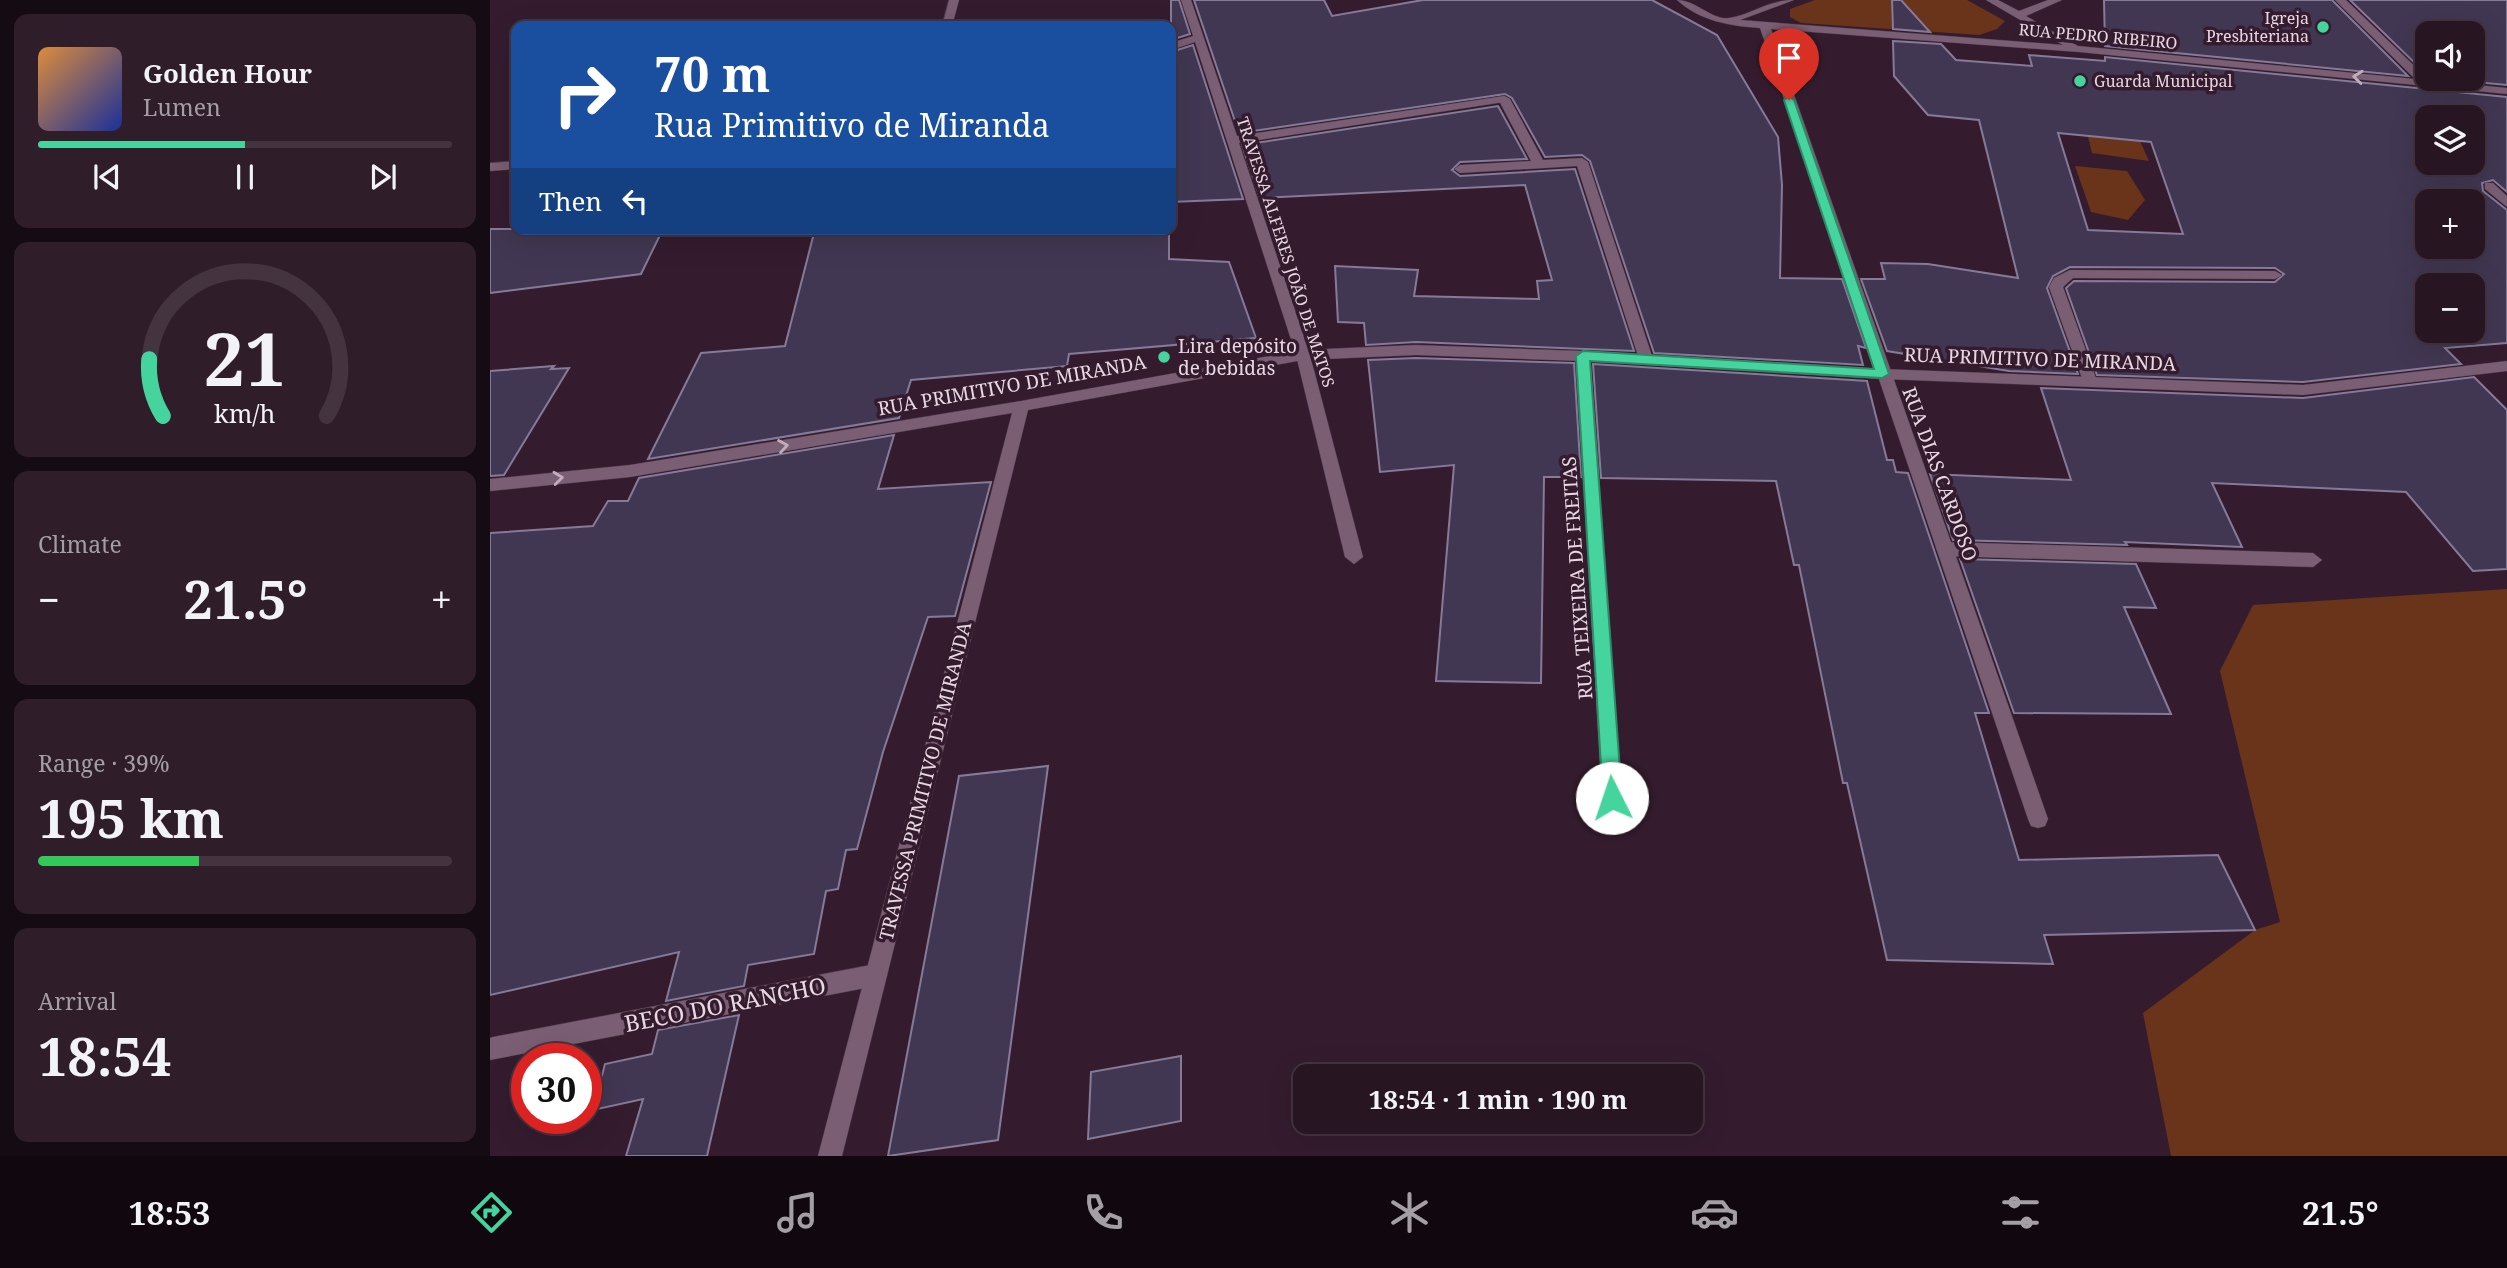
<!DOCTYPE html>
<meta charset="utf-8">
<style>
body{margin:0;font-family:"Noto Serif",serif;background:#2f1e2a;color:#f1f3f6;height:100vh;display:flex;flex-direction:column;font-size:26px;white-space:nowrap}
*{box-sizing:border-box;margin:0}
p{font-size:23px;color:#a49fa5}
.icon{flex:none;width:38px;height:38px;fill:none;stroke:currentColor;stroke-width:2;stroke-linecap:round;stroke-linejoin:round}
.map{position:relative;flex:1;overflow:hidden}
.drawer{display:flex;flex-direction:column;gap:14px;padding:14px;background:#150c13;width:490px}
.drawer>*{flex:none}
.guide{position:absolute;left:21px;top:21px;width:665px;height:214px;border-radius:14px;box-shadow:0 7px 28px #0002,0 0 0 2px #433440;background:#1a4fa0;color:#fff;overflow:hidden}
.tools{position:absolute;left:1925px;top:21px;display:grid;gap:14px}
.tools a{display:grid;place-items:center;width:70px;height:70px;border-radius:14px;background:#271522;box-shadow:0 7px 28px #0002,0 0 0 2px #433440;font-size:35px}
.speed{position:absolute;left:21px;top:1043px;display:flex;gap:14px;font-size:35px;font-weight:700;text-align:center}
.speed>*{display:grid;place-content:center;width:91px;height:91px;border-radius:50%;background:#271522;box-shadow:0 7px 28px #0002,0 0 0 2px #433440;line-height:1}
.speed .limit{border:10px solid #d22;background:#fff;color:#111}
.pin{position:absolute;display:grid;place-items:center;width:60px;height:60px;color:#fff;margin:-72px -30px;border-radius:50% 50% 50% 0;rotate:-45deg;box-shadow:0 0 7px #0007}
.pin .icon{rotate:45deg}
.me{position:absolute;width:77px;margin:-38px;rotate:356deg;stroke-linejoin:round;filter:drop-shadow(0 0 5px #0008)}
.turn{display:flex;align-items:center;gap:24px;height:147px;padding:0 28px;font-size:32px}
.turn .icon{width:91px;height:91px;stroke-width:2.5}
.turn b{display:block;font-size:49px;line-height:60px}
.then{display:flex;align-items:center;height:66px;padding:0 28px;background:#0003;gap:14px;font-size:26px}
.big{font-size:52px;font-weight:700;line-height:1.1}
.drawer .card{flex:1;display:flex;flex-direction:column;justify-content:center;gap:10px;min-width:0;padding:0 24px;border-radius:14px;background:#2f1e2a}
.drawer .dial{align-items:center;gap:0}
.dial svg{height:182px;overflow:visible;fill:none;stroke:#433440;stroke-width:7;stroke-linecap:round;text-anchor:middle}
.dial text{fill:#f1f3f6;stroke:none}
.song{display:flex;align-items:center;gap:21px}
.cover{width:84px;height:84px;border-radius:10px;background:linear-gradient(135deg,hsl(30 70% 55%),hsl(230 70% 35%))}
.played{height:7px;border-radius:4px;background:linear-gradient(90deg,#46d49e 50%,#433440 50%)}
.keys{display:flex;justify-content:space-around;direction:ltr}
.heat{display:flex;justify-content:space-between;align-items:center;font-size:38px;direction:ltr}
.charge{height:10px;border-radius:5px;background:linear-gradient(90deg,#34c759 39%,#433440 0)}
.trip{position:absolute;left:803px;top:1064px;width:410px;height:70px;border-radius:14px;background:#271522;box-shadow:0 7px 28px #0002,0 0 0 2px #433440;font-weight:700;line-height:70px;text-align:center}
.tabs{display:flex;height:112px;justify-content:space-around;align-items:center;background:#10080e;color:#a49fa5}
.tabs .icon{width:49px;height:49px}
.tabs .active{color:#46d49e}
.tabs b{font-size:32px;color:#f1f3f6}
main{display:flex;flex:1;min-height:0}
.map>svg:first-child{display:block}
.green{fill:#69341a}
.building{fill:#413752;stroke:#857a98;stroke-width:2;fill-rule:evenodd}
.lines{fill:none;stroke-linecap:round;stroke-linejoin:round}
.lane-casing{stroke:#4b3847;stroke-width:1}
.street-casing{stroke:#4b3847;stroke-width:1}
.secondary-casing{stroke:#4b3847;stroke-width:1}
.lane{fill:#7a5e73;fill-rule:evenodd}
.street{fill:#7a5e73;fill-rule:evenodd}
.secondary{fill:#7a5e73;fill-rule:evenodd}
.oneway{stroke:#c2adbc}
.route{fill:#46d49e;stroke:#2e8a67;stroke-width:2}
.poi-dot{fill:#46d49e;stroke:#341c2e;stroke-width:2.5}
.labels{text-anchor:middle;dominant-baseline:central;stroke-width:7;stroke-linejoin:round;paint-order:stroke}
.far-poi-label{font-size:16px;fill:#e8d8e3;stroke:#341c2e;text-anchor:end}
.far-street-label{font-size:16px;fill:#e8d8e3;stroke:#341c2e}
.poi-label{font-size:19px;fill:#e8d8e3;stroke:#341c2e;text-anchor:start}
.street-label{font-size:19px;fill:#e8d8e3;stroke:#341c2e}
.near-street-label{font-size:23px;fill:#e8d8e3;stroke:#341c2e}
</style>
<main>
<section class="drawer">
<div class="card">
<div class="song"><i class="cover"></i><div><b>Golden Hour</b><p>Lumen</p></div></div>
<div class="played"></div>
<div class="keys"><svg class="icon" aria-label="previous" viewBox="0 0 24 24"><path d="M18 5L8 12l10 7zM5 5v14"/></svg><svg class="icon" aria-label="pause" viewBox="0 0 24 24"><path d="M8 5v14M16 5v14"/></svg><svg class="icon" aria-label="next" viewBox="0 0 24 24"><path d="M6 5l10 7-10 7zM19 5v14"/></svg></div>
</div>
<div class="card dial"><svg viewBox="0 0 100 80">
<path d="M14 69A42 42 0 1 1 86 69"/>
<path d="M14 69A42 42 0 0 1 8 44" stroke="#46d49e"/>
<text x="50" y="56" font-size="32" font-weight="700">21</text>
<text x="50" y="72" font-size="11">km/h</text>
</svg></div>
<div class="card"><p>Climate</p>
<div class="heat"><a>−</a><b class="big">21.5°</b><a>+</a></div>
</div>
<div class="card"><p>Range · 39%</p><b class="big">195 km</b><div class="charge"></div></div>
<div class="card"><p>Arrival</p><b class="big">18:54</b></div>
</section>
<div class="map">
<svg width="2017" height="1156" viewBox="0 0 2017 1156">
<rect width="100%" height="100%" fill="#341c2e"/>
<g class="green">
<polygon points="1325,0 1477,0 1515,21 1507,29 1489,35 1311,23 1300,17 1300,9"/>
<polygon points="1592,112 1640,118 1659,161 1602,153"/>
<polygon points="1585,166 1637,171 1655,200 1638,220 1601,212"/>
<polygon points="2017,589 2017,1156 1681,1156 1653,1013 1765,930 1790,922 1730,671 1763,605"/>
</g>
<g class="building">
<polygon points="681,0 689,0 700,34 681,40"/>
<polygon points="704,0 834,0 842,16 933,0 1162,0 1227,35 1288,137 1292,185 1290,278 1352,279 1376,348 1368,346 1373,365 1164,353 1100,161 1092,155 1055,157 1022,98 1015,94 749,133"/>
<polygon points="1402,0 1411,0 1440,32 1403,29"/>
<polygon points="1614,0 1842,0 1918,76 1615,46"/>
<polygon points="1860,0 2017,0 2017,85 1953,79 1983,79 1983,33 1937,33 1937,75"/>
<path d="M1403,41L1451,44L1466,60L1542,66L1539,55L1615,61V57L2017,97V192L2003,180L1992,183L1993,191L2017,210V343L1955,348L1971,364L1813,382L1607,375L1576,288L1584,281L1785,282L1794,274L1785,268L1580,267L1563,276L1557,288L1588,374L1519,371L1397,351L1371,279H1395L1391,263L1438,264L1528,278L1489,120L1438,115L1404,76ZM1937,117H1983V163H1937ZM1568,133L1661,142L1693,234L1598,230ZM1937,201H1983V247H1937ZM1937,285H1983V331H1937Z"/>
<polygon points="703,45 753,199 681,202 681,52"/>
<polygon points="1008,106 1037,159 970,162 962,170 970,176 1085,169 1144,351 926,342 876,345 874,323 848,322 845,266 928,270 924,296 1049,299 1047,281 1062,280 1035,185 770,198 752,145"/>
<polygon points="0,229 173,229 151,274 0,293"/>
<polygon points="325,229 679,229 679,259 739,262 766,338 579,354 577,366 421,380 409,418 158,459 211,353 295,346"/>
<polygon points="926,358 1084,363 1091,477 1054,477 1051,683 946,681 964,465 890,472 878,360"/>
<polygon points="1103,364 1377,381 1397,460 1403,460 1406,472 1418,473 1499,713 1485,713 1529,860 1728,855 1765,930 1554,935 1563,964 1397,960 1357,783 1353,783 1309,565 1304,565 1286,481 1111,478"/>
<polygon points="64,366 61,369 79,368 14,475 0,476 0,371"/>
<polygon points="1984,377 2017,410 2017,569 1983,571 1916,492 1722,483 1752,547 1635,542 1637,545 1463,540 1440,474 1581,480 1551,388 1813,398"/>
<polygon points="404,435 388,489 501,482 465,616 438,617 393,752 367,849 356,850 348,889 336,891 324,954 258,965 254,986 176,1001 189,952 0,995 0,533 103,526 118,501 138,501 149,478"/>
<polygon points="1470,559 1646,564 1666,608 1634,607 1681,714 1524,713"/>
<polygon points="558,766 508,1140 398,1156 469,776"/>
<polygon points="249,1015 217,1156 136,1156 153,1099 103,1110 115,1064 162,1054 168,1030"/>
<polygon points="691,1056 691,1121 598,1139 601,1072"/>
</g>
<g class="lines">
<g class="lane-casing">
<g id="lane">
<polygon points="1014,96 1020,99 1053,160 1092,158 1098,162 1163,359 1161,362 1151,362 1149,359 1087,166 970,173 964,169 970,165 1041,161 1008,99"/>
<polygon points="1995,183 2003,183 2017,196 2017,207 1995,189"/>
<polygon points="1580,270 1785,271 1792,275 1785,279 1583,278 1573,287 1607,381 1600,386 1593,381 1559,287 1564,278"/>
<polygon points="1455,542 1823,553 1832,560 1823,567 1455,556 1446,549"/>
</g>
</g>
<g class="street-casing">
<g id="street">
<polygon points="459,0 469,0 462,26 452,26"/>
<polygon points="691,0 701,0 747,136 1014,96 1020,99 1014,102 749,143 820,355 873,557 864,564 855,557 806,355 705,42 681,50 681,43 703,36"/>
<path d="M1187,0C1206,0 1223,21 1239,18C1261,15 1277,0 1304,0L1250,20L1573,45L1496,0H1508L1529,11L1558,0H1572L1536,16L1588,46L1925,79L1845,0H1856L1939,80L2017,88V94L1589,52L1281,29L1558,819L1555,826L1548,828L1541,826L1538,819L1270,28C1240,26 1210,21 1187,0Z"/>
<polygon points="26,161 26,169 0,171 0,163"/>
<polygon points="1093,351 1100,356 1132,798 1129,805 1122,807 1115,805 1112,798 1086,356"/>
<polygon points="386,964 394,967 397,975 394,983 386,986 0,1060 0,1038 3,1037"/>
</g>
</g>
<g class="secondary-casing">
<polygon id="secondary" points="926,345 1093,351 1392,369 1813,385 2017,361 2017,371 1813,395 1392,379 1093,361 926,355 813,360 538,410 352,1156 328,1156 522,413 140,477 0,491 0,479 140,465 531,401 813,350"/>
</g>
<use href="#lane" class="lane"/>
<use href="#street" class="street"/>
<use href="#secondary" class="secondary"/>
</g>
<defs><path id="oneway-chevron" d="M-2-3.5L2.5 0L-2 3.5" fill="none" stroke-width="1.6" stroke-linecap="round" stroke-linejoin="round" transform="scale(1.75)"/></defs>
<g class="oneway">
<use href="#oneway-chevron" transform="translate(1868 77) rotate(-174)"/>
<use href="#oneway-chevron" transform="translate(293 446) rotate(-9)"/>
<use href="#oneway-chevron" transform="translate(68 478) rotate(-6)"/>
</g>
<polygon class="route" points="1299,96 1304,100 1399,374 1392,378 1100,361 1132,798 1129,804 1122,806 1116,804 1113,798 1086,356 1093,351 1384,369 1294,100"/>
<g class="poi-dot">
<circle cx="1833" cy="27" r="7"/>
<circle cx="1590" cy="81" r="7"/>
<circle cx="674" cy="357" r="7"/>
</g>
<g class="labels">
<g class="far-poi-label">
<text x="1819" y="18">Igreja<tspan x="1819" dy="18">Presbiteriana</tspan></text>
<text x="1604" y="81" text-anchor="start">Guarda Municipal</text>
</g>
<g class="far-street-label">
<text transform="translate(1608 36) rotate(5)">RUA PEDRO RIBEIRO</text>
<text transform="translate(796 252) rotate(72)">TRAVESSA ALFERES JOÃO DE MATOS</text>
</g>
<g class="poi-label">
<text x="688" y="346">Lira depósito<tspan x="688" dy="22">de bebidas</tspan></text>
</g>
<g class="street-label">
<text transform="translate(1550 359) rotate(2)">RUA PRIMITIVO DE MIRANDA</text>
<text transform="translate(522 385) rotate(-10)">RUA PRIMITIVO DE MIRANDA</text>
<text transform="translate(1450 474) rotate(70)">RUA DIAS CARDOSO</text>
<text transform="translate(1087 578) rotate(-94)">RUA TEIXEIRA DE FREITAS</text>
<text transform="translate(435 781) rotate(-76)">TRAVESSA PRIMITIVO DE MIRANDA</text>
</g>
<g class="near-street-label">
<text transform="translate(235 1004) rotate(-11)">BECO DO RANCHO</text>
</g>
</g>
</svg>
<div class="tools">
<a><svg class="icon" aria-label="sound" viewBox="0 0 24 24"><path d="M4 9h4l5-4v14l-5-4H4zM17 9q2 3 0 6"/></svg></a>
<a><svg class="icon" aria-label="layers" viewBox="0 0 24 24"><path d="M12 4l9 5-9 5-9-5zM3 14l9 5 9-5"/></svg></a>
<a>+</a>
<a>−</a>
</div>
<div class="speed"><div class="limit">30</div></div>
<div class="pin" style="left:1299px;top:100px;background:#d93025"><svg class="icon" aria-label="arrive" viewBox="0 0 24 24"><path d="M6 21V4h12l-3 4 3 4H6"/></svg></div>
<svg class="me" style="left:1122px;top:798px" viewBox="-20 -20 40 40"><circle r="19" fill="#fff"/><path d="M0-13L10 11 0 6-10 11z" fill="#46d49e"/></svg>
<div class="trip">18:54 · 1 min · 190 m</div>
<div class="guide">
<div class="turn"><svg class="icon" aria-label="right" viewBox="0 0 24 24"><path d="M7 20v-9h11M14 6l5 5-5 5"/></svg><div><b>70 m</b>Rua Primitivo de Miranda</div></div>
<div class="then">Then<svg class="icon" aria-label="left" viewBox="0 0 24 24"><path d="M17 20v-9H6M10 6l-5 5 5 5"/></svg></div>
</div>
</div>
</main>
<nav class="tabs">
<b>18:53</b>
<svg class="icon active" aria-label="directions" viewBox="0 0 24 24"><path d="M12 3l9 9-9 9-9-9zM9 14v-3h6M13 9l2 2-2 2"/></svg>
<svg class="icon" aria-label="music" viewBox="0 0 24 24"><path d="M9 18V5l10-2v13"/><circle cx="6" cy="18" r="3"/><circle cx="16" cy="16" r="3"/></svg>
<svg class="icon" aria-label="phone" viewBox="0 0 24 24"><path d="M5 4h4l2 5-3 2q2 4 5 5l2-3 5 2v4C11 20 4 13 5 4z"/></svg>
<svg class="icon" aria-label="climate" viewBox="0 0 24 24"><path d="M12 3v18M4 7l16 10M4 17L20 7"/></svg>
<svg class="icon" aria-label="car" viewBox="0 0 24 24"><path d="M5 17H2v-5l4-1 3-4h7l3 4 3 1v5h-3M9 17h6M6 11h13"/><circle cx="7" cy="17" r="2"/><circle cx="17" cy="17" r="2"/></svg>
<svg class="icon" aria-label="filters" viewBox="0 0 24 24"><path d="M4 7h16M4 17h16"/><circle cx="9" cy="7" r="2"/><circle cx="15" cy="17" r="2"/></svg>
<b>21.5°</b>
</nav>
